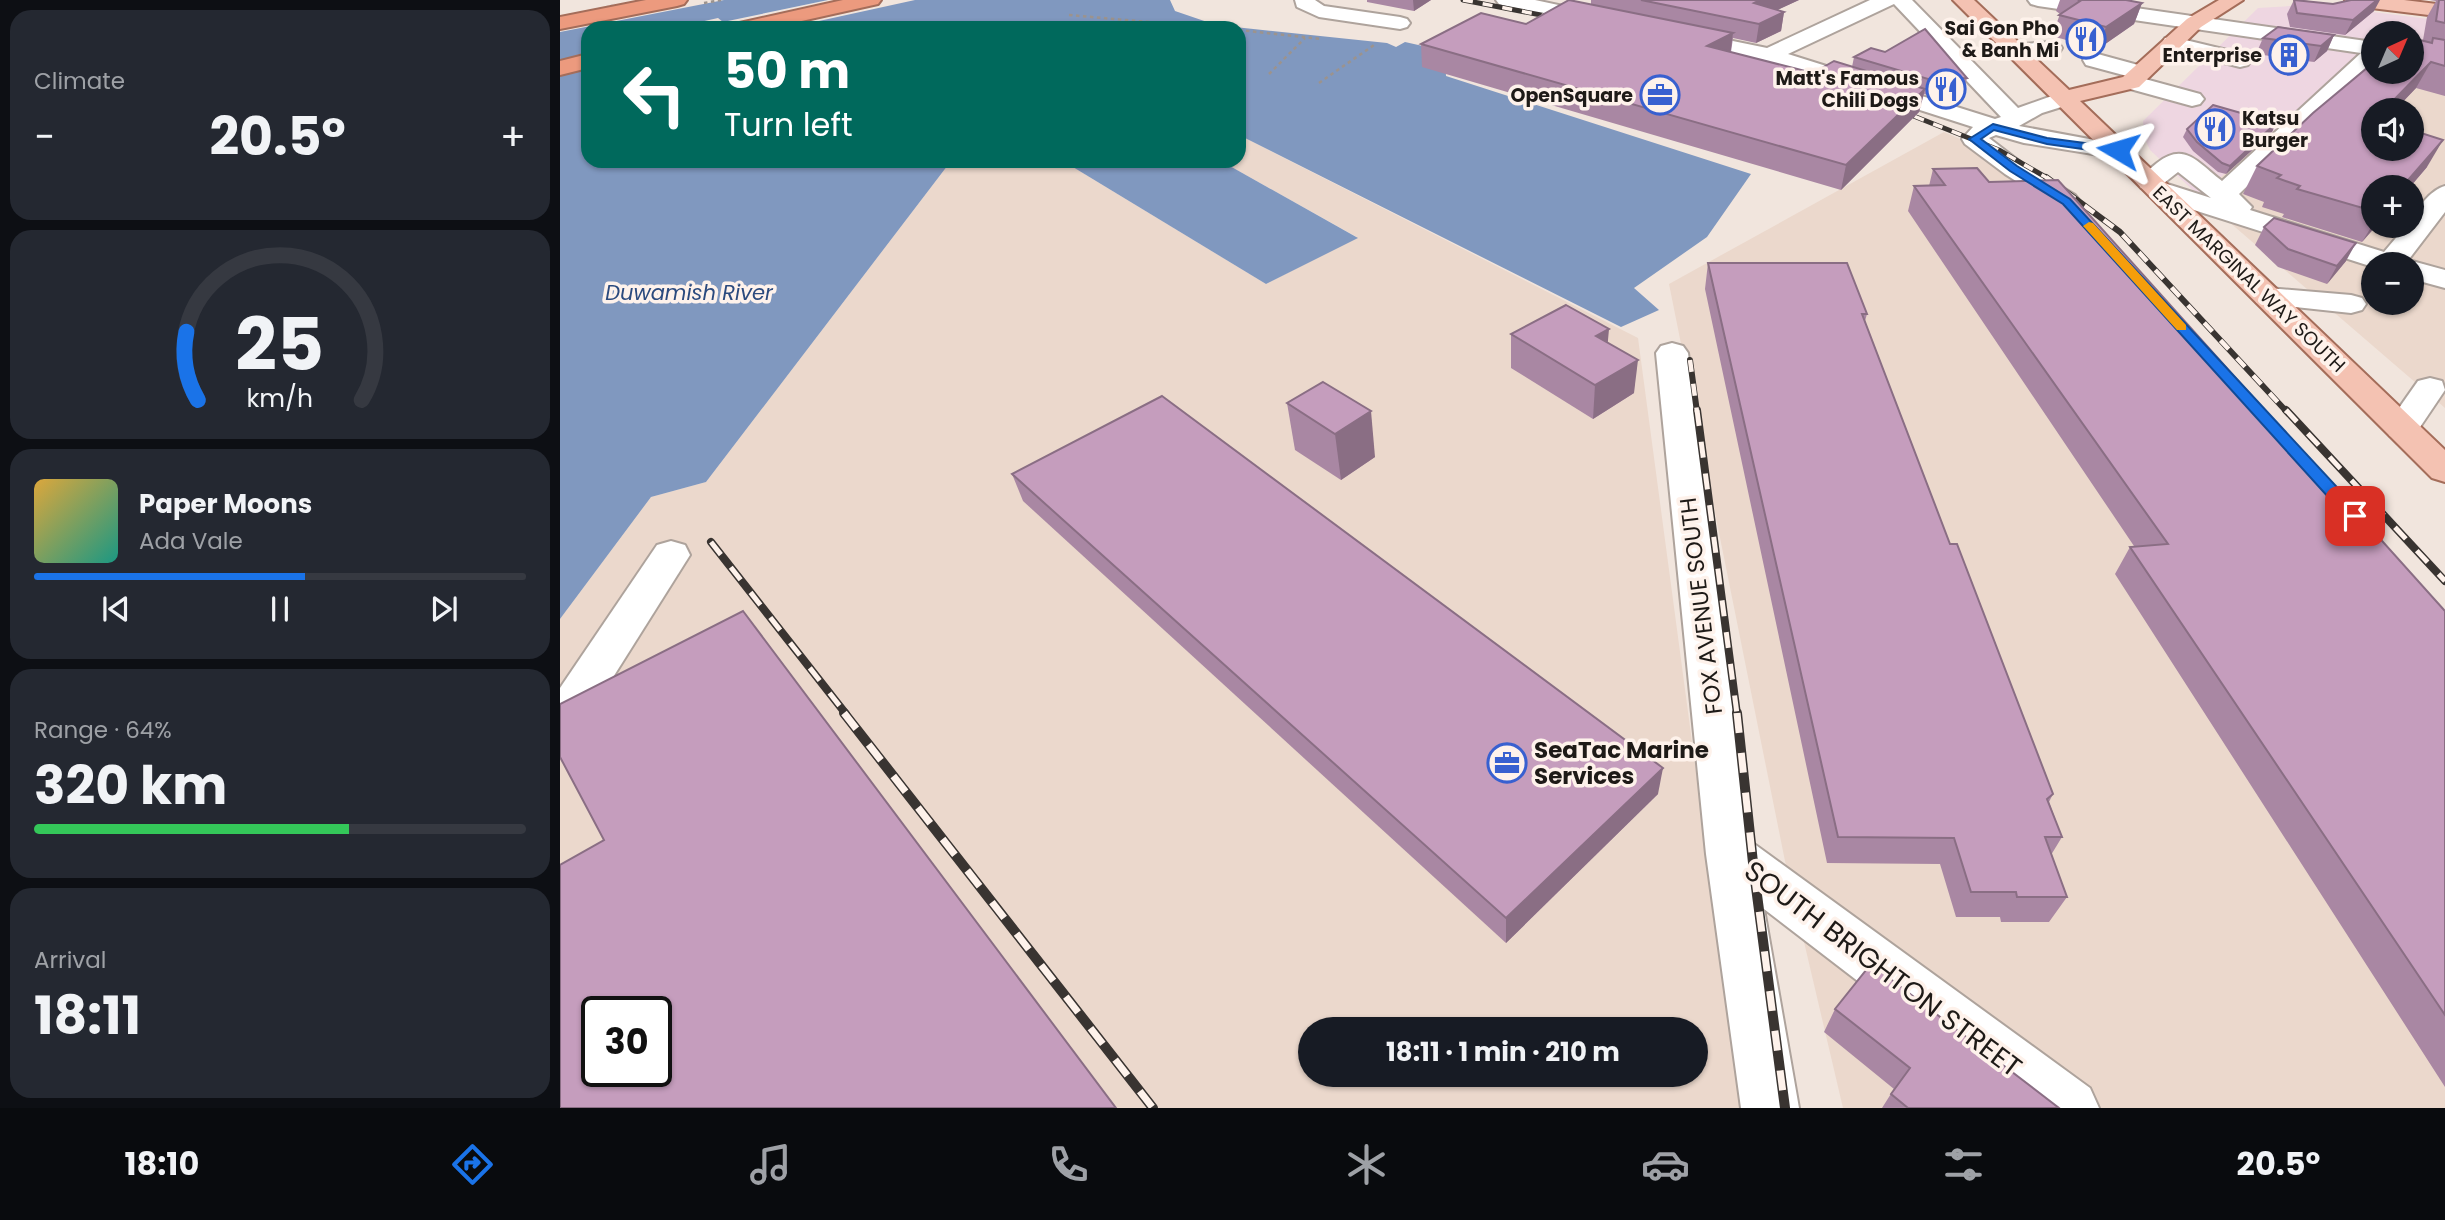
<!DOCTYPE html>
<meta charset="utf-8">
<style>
body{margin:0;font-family:Poppins,sans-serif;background:#242831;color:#f1f3f6;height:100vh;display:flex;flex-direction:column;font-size:26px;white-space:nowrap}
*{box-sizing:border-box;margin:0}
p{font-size:23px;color:#9ea1a6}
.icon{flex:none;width:38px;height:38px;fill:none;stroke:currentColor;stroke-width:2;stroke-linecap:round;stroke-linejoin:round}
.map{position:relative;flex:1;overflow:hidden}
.panel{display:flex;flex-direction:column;gap:10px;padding:10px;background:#0d0f14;width:560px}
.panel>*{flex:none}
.hud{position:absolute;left:21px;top:21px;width:665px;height:147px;border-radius:21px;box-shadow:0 2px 5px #0004;background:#00695c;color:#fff;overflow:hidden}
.needle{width:46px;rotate:44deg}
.buttons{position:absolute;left:1801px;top:21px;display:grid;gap:14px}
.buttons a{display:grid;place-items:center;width:63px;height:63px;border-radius:50%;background:#171b24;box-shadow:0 2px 5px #0004;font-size:35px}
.speed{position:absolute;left:21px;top:996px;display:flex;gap:14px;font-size:35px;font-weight:700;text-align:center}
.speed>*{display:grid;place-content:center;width:91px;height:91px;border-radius:50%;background:#171b24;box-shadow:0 2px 5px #0004;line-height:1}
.speed .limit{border:4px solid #111;border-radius:10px;background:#fff;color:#111}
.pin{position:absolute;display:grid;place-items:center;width:60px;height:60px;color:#fff;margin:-30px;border-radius:14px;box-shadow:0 4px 10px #0006}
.me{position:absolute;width:77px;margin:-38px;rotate:277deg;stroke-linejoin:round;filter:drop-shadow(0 0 5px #0008)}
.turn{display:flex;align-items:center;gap:24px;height:147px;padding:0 28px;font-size:32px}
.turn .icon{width:91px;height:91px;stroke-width:2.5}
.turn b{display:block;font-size:49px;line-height:60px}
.big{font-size:52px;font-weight:700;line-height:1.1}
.panel .tile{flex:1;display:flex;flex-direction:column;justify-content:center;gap:10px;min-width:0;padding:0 24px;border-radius:21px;background:#242831}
.panel .dial{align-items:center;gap:0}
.dial svg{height:182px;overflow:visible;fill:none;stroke:#363941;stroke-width:7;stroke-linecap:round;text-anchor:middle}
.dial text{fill:#f1f3f6;stroke:none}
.song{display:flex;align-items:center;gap:21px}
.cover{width:84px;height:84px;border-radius:10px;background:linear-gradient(135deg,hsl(40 70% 55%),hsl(170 70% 35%))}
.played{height:7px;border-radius:4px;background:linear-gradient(90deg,#1a73e8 55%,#363941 55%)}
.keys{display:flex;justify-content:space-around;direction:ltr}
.heat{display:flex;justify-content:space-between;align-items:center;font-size:38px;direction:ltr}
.charge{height:10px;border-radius:5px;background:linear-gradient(90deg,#34c759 64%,#363941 0)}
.trip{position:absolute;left:738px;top:1017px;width:410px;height:70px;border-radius:35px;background:#171b24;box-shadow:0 2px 5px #0004;font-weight:700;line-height:70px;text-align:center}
.menu{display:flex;height:112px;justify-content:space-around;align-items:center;background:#090b0e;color:#9ea1a6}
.menu .icon{width:49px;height:49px}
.menu .on{color:#1a73e8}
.menu b{font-size:32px;color:#f1f3f6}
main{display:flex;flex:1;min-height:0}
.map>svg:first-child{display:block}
.commercial{fill:#eed6e1}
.built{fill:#ebd8cc;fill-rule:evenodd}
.water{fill:#8098bf}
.pier{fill:#f1e5dd}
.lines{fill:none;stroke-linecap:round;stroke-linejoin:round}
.minor-casing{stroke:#aea39c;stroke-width:4}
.major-casing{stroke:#a46d5a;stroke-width:4}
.highway-casing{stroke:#a46d5a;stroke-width:4}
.path{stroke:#9c938d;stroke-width:2.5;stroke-dasharray:3.5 3.5;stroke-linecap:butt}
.minor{fill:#fff;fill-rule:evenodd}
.major{fill:#f4c2b2;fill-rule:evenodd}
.highway{fill:#ec9a7e;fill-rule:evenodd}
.rail-far3-casing{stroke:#393431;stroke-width:5}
.rail-far2-casing{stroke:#393431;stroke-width:6}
.rail-far1-casing{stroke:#393431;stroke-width:8}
.rail-casing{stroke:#393431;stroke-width:10}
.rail-far3{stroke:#fef2eb;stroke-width:3.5;stroke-dasharray:10;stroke-linecap:butt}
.rail-far2{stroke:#fef2eb;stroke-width:4.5;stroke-dasharray:12;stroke-linecap:butt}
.rail-far1{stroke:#fef2eb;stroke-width:5;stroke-dasharray:16;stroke-linecap:butt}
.rail{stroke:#fef2eb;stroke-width:7;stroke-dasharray:20;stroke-linecap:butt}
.wall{fill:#a987a3}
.shaded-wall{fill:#8a6e84}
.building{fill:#c59dbd;stroke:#8a6e84;stroke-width:2;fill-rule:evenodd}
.route{fill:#1a73e8;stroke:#114b97;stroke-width:2}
.slow{fill:#f59e0b}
.labels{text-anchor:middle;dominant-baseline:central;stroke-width:7;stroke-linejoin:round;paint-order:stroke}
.far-poi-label{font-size:19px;font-weight:bold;fill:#1e1a17;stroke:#fef2eb;text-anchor:end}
.far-street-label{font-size:19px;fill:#1e1a17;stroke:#fef2eb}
.far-water-label{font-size:21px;font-style:italic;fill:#2b4a7e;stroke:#fef2eb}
.street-label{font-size:23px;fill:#1e1a17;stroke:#fef2eb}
.poi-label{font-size:23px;font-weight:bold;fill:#1e1a17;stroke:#fef2eb;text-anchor:start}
.near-street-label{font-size:28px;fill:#1e1a17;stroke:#fef2eb}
</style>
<main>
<section class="panel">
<div class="tile"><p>Climate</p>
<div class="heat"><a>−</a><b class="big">20.5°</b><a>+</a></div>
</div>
<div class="tile dial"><svg viewBox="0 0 100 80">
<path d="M14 69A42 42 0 1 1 86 69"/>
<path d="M14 69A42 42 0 0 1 9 39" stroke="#1a73e8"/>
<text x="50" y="56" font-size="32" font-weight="700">25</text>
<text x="50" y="72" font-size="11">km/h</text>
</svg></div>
<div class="tile">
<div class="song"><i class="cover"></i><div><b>Paper Moons</b><p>Ada Vale</p></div></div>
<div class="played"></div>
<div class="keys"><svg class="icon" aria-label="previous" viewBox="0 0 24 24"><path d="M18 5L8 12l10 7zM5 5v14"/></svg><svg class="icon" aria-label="pause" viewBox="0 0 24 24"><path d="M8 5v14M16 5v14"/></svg><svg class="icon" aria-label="next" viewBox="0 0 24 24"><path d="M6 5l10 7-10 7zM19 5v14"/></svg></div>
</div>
<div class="tile"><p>Range · 64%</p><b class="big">320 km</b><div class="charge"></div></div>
<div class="tile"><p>Arrival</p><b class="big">18:11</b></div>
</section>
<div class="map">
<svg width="1885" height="1108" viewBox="0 0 1885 1108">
<rect width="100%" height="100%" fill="#f1e5dd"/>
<polygon class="commercial" points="1730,6 1773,7 1885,21 1852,57 1852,33 1813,33 1813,52 1808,51 1639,196 1590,150 1584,137 1583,121 1698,8"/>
<g class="built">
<path d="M1808,51L1813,72H1852L1885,62V408L1639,196ZM1813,110H1852V149H1813ZM1813,187H1852V226H1813ZM1813,264H1852V303H1813Z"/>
<polygon points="1384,132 1421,148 1525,209 1885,618 1885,1108 1283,1108 1225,861 1109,284"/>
<path d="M679,135L1078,338L1181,1108H0V619L91,497L146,482L391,161H503L706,284L797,237L661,161H679ZM37,1012H96V1071H37ZM751,1029H1136V1074H751Z"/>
</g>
<g class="water">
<polygon points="68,0 610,0 615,11 656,25 827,43 836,47 845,42 885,51 886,76 1191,174 1147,237 1074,288 1099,310 1061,327 679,135 679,28 28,28 28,161 391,161 146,482 91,497 0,619 0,19"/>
<polygon points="503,161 661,161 798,238 706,284"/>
</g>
<g class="pier">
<polygon points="57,0 164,0 0,32 0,15 54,4"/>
<polygon points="268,0 355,0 227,28 113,28 158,18 163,22"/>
</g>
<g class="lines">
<g class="minor-casing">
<g id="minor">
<polygon points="735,0 755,0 764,6 840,17 847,19 850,23 847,27 840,29 759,17 737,7"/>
<polygon points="936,0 975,0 1050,16 1053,20 1050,24 1043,26 946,6 939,4"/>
<path d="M1310,0H1352L1458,108L1506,91L1514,93L1518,98L1514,103L1482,113L1459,126L1567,146L1570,151L1567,156L1558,158L1464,143L1436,135L1429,138L1463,164L1515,195L1527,210L1524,216L1514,218L1504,216L1497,207L1445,174L1405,144L1402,139L1413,127L1204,60L1112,40L1108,36L1112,32L1119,30L1207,48ZM1334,4L1441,117L1435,119L1228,54Z"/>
<path d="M1468,0H1520L1813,42V65L1679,194L1692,207L1690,210L1824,252L1846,226H1852C1852,211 1872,189 1885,186V212L1846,263L1852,261L1885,270V288L1852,279V264H1813V267L1590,196L1587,189L1581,188L1577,182C1582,174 1590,169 1597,163C1625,141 1638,163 1662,181L1801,53L1478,6L1471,4ZM1618,172L1651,198L1604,183Z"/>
<polygon points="1613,37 1688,55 1691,60 1688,65 1680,67 1605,48 1602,43 1605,38"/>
<polygon points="1491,42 1499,43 1502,48 1499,53 1455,56 1447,55 1444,50 1447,45"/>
<polygon points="1534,53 1589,68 1592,73 1585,79 1640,94 1644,99 1640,104 1632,106 1563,87 1560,82 1567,76 1526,65 1523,60 1526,55"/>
<polygon points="1708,288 1791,295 1802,298 1806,304 1802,310 1791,313 1697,303 1693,297 1697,291"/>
<polygon points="1112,343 1123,346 1128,353 1193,843 1530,1088 1539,1108 1463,1108 1204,909 1239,1108 1181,1108 1146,854 1096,353 1101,346"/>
<polygon points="1870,378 1882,381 1885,390 1854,436 1842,439 1830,436 1825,428 1858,381"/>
<polygon points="111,541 125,545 130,555 16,736 0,741 0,688 97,545"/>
</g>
</g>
<g class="major-casing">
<g id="major">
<polygon points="1393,0 1414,0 1509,90 1563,77 1627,19 1659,0 1683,0 1641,27 1579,87 1520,101 1885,450 1885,482 1872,478"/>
<polygon points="1785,0 1844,0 1885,5 1885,17 1795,6 1788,4"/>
</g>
</g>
<g class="highway-casing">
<g id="highway">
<polygon points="86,0 127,0 124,4 117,6 0,29 0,17"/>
<polygon points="283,0 321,0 318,4 210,28 172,28 175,24"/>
<polygon points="28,54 28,68 0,75 0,61"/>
</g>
</g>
<g class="path">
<polyline points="144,3 161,0"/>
<polyline points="509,15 656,28"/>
<polyline points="131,28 138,26"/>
<polyline points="679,30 762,39"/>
<polyline points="709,74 745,38"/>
<polyline points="759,83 814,45"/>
</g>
<use href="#minor" class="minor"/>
<use href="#major" class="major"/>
<use href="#highway" class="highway"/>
<g class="rail-far3-casing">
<g id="rail-far3">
<polyline points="903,0 1002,19"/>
<polyline points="1336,109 1439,150 1489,179"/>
</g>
</g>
<g class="rail-far2-casing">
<g id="rail-far2">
<polyline points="1486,177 1560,232 1727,412"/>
<polyline points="1130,360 1137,412"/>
</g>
</g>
<g class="rail-far1-casing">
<g id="rail-far1">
<polyline points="1137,410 1177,714"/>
<polyline points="1726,410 1885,581"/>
<polyline points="151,542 286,714"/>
</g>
</g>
<g class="rail-casing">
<g id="rail">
<polyline points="284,713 593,1108"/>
<polyline points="1177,713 1194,872 1225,1108"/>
</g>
</g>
<use href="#rail-far3" class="rail-far3"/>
<use href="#rail-far2" class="rail-far2"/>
<use href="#rail-far1" class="rail-far1"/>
<use href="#rail" class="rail"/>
</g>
<g class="wall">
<polygon points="807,0 871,0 854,11 807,2"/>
<polygon points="1031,0 1239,0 1217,10 1224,12 1221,31 1196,43 1173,38 1171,52 1253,73 1292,67 1294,57 1407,78 1403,93 1378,94 1374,97 1364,94 1359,112 1281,190 862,67 861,44 966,24 1031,5"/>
<polygon points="1500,0 1566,0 1582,3 1574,24 1538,49 1492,36 1500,14 1496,11"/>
<polygon points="1734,0 1742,0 1814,11 1785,35 1730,27 1727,14"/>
<polygon points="1870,0 1885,0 1885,96 1856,88 1835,110 1813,110 1813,149 1867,167 1850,187 1813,187 1813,226 1816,226 1802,242 1722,217 1724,214 1702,207 1704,202 1683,194 1697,166 1863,40 1867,17 1876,1"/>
<polygon points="1774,35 1767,51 1754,62 1696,54 1703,38"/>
<polygon points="1716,123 1712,132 1666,174 1658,172 1633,151 1623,137 1627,129"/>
<polygon points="1373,169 1429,182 1885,611 1885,1087 1555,574 1570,547 1574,546 1348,211 1354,186 1369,186"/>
<polygon points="1704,227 1786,261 1767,284 1718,267 1695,245"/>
<polygon points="1148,263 1307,314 1305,321 1390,544 1493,794 1489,802 1502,837 1491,855 1507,897 1489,922 1441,922 1440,917 1396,917 1380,864 1267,863 1145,289"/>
<polygon points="951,334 1048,342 1074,393 1033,419 951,368"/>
<polygon points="727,403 815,457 781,480 735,450"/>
<polygon points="452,474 1098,794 946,943 463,501"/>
<polygon points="1275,1009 1499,1108 1322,1108 1334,1089 1264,1032"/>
</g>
<g class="shaded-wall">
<polygon points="853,0 871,0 854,11"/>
<polygon points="1200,0 1239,0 1191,22 1194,3"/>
<polygon points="1817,0 1820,0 1814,11 1785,35 1793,20"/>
<polygon points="1582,3 1574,24 1538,49 1546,27"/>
<polygon points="1224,12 1221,31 1196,43 1199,24"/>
<polygon points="1173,33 1170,56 1147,46"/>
<polygon points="1774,35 1767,51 1754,62 1761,46"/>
<polygon points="1871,62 1856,88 1835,110 1824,110"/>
<polygon points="1382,79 1378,94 1374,97 1378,82"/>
<polygon points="1365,89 1359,112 1281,190 1286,165"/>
<polygon points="1716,123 1712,132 1666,174 1670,166"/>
<polygon points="1883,140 1867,167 1850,187 1842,187"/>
<polygon points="1813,224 1813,226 1816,226 1802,242"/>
<polygon points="1796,243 1786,261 1767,284 1777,266"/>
<polygon points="1049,329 1046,362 1036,336"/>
<polygon points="1078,360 1074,393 1033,419 1035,385"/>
<polygon points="811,411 815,457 781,480 775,434"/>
<polygon points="1103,768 1098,794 946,943 946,918"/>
</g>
<g class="building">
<polygon points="1009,0 1173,33 1147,46 1253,73 1274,61 1365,89 1286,165 861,44 921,13 966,24"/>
<polygon points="1081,0 1200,0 1194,3 1224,12 1199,24"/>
<polygon points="1518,0 1566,0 1582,3 1546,27 1499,15 1520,1"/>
<polygon points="1734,0 1773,4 1791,0 1817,0 1793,20 1737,13"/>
<polygon points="1879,0 1885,0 1885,23 1876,21"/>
<polygon points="1718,27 1774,35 1761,46 1703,38"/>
<polygon points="1365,29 1407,78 1382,79 1378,82 1294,57 1311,48 1325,52"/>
<polygon points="1852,38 1872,43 1873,38 1885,40 1885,66 1871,62 1824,110 1813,110 1813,149 1852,149 1852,130 1883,140 1842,187 1813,187 1813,211 1737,189 1740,186 1717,178 1721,175 1697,166 1753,113 1813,63 1813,72 1852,72"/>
<polygon points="1653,105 1716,123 1670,166 1662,163 1637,142 1627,129"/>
<polygon points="1417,168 1429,182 1498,180 1885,611 1885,1015 1570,547 1608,544 1354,186 1385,185 1373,169"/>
<polygon points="1714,218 1796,243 1777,266 1728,249 1704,227"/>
<polygon points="1148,263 1287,263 1307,314 1302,314 1390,544 1397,544 1493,794 1487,799 1502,837 1485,837 1507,897 1457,897 1456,892 1411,892 1394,838 1278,837"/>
<polygon points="1006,305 1049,329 1036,336 1078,360 1035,385 951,334"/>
<polygon points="763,382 811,411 775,434 727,403"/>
<polygon points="602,396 1103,768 946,918 452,474"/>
<path d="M183,611L556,1108H0V865L44,840L0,757V704ZM37,1012H96V1071H37Z"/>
<polygon points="1311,964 1499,1108 1348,1108 1331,1094 1350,1068 1275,1009"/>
</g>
<polygon class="route" points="1433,124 1487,138 1562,148 1563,150 1558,154 1487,144 1434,130 1421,139 1457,166 1510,199 1800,512 1802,516 1800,520 1789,520 1503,204 1450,171 1409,139"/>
<polygon class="slow" points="1529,222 1533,223 1626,325 1626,330 1617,330 1525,228 1523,226"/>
<defs>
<g id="restaurant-ring" transform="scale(2.0125)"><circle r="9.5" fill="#fef2eb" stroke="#3860d0" stroke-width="1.5"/><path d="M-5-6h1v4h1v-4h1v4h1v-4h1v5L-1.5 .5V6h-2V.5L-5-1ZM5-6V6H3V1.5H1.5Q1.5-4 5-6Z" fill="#3860d0"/></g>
<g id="building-ring" transform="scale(2.0125)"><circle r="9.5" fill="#fef2eb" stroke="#3860d0" stroke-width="1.5"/><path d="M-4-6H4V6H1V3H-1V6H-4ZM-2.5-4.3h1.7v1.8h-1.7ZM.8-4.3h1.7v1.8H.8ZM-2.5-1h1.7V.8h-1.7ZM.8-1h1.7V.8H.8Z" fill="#3860d0"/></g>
<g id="office-ring" transform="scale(2.0125)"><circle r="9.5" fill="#fef2eb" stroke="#3860d0" stroke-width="1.5"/><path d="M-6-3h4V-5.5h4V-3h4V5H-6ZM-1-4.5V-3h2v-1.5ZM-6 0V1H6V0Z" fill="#3860d0"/></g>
</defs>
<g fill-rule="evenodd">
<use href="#restaurant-ring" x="1526" y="39"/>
<use href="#building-ring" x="1729" y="55"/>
<use href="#restaurant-ring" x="1386" y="89"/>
<use href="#office-ring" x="1100" y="95"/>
<use href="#restaurant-ring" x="1655" y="129"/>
<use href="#office-ring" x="947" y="763"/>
</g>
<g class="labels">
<g class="far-poi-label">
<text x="1499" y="28">Sai Gon Pho<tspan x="1499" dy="22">&amp; Banh Mi</tspan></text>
<text x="1702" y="55">Enterprise</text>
<text x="1359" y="78">Matt's Famous<tspan x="1359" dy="22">Chili Dogs</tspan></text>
<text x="1073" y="95">OpenSquare</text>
<text x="1682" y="118" text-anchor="start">Katsu<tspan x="1682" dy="22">Burger</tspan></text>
</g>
<g class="far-street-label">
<text transform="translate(1689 279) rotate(44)">EAST MARGINAL WAY SOUTH</text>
</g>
<g class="far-water-label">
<text x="129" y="292">Duwamish River</text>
</g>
<g class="street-label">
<text transform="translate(1141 606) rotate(-97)">FOX AVENUE SOUTH</text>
</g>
<g class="poi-label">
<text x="974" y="750">SeaTac Marine<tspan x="974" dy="26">Services</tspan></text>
</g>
<g class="near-street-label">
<text transform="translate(1323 969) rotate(37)">SOUTH BRIGHTON STREET</text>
</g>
</g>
</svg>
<div class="buttons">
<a><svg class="needle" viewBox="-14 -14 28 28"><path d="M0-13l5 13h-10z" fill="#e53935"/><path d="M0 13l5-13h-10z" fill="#9ea1a6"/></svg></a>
<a><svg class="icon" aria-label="sound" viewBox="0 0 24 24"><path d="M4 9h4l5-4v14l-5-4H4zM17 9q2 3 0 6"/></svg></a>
<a>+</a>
<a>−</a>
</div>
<div class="speed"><div class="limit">30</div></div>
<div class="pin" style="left:1795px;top:516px;background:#d93025"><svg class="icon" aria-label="arrive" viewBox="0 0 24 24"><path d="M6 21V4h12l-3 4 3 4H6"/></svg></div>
<svg class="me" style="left:1558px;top:150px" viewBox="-20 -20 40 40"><path d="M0-17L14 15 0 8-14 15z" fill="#1a73e8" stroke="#fff" stroke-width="4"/></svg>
<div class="trip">18:11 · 1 min · 210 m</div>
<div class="hud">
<div class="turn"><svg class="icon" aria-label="left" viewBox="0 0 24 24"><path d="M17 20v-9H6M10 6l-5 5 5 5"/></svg><div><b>50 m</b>Turn left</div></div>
</div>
</div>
</main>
<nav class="menu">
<b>18:10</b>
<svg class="icon on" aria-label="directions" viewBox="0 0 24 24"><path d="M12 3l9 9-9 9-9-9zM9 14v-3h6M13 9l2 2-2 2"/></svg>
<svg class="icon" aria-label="music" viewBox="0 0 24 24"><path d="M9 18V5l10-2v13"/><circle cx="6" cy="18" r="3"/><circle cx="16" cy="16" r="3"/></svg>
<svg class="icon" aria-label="phone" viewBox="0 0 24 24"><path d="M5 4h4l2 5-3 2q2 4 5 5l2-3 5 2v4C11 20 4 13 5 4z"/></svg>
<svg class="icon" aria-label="climate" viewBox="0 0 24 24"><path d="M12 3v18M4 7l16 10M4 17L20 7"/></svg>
<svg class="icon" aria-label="car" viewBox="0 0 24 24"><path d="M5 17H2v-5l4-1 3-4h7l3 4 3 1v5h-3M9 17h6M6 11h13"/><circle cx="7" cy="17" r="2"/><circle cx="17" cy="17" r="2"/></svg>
<svg class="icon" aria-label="filters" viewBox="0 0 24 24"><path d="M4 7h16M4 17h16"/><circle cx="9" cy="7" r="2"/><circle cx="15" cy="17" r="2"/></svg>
<b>20.5°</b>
</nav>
